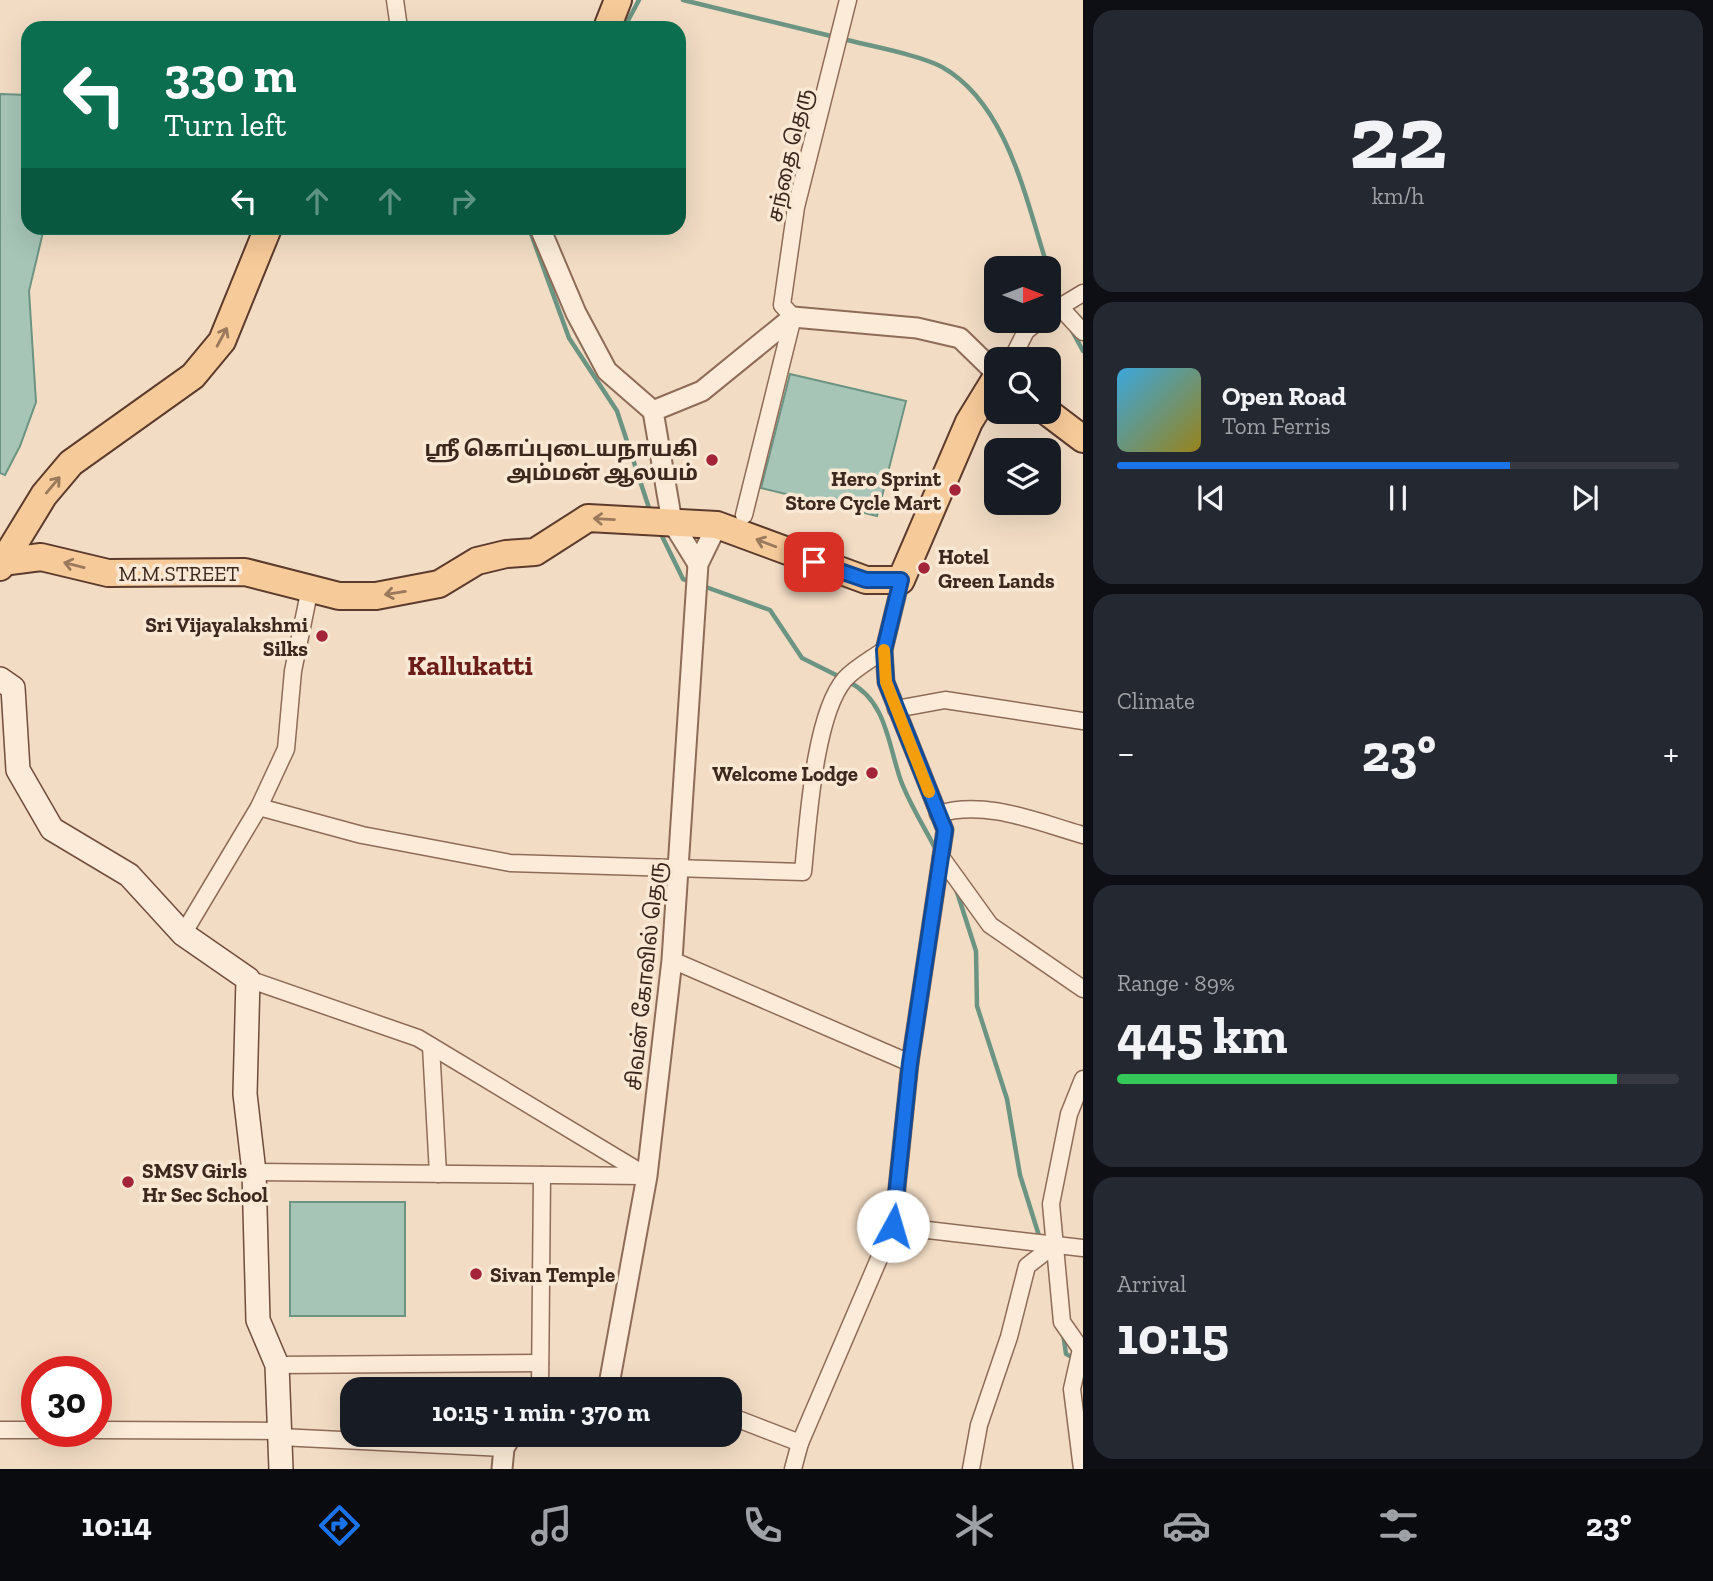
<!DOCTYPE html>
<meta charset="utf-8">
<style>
body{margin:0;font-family:"Zilla Slab","Noto Sans Tamil",serif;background:#242831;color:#f1f3f6;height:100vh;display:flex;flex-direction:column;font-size:26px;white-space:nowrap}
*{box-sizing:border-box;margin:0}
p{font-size:23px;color:#9ea1a6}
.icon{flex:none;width:38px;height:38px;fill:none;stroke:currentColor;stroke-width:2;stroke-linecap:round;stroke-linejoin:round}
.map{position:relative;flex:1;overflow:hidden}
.details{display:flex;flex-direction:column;gap:10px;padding:10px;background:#0d0f14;width:630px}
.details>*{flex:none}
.banner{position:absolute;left:21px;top:21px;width:665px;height:214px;border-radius:21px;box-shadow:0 7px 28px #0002;background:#0b6e4f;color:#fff;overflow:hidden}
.needle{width:46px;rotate:90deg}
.tools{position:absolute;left:984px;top:256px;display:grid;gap:14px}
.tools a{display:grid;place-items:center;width:77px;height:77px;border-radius:14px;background:#171b24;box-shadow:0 7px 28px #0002;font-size:35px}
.speed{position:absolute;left:21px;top:1356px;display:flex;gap:14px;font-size:35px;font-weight:700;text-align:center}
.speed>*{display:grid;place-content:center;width:91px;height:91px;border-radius:50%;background:#171b24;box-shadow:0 7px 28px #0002;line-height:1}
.speed .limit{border:10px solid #d22;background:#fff;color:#111}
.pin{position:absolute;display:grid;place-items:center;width:60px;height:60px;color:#fff;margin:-30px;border-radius:14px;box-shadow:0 4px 10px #0006}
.me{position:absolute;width:77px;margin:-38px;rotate:6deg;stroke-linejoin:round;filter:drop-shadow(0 0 5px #0008)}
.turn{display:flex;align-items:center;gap:24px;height:147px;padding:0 28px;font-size:32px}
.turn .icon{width:91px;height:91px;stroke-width:2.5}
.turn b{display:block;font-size:49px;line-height:60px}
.lanes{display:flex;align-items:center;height:66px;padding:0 28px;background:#0003;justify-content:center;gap:35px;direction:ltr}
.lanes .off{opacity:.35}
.big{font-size:52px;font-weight:800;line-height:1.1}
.details .tile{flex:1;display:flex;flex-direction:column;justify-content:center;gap:10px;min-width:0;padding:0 24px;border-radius:21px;background:#242831}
.details .dial{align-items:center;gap:0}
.dial b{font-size:91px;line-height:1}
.song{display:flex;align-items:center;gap:21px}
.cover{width:84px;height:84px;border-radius:10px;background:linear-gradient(135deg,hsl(200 70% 55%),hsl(50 70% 35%))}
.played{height:7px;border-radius:4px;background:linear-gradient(90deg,#1a73e8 70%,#363941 70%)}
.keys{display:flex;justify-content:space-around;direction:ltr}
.heat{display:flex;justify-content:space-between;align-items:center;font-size:38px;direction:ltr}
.charge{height:10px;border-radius:5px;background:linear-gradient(90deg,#34c759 89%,#363941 0)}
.trip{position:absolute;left:340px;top:1377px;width:402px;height:70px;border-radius:21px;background:#171b24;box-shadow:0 7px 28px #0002;font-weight:800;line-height:70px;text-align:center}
.dock{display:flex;height:112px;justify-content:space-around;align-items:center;background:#090b0e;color:#9ea1a6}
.dock .icon{width:49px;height:49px}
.dock .current{color:#1a73e8}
.dock b{font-size:32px;color:#f1f3f6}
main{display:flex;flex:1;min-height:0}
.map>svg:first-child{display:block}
.water{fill:#a6c5b7;stroke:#6c9483;stroke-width:2}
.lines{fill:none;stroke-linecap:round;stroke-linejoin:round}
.stream{stroke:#6c9483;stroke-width:4.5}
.minor-casing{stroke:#8e6c58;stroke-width:19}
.tertiary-casing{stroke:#8e6c58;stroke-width:23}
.secondary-casing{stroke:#704d3c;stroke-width:26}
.primary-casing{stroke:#5c3b2d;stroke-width:30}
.minor{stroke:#fbebd8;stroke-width:16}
.tertiary{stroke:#fbebd8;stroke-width:19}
.secondary{stroke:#fbebd8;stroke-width:23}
.primary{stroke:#f7ca99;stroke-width:26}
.oneway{stroke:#9a795c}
.route-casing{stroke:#114b97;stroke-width:18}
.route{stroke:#1a73e8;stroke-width:12}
.slow{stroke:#f59e0b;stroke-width:12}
.poi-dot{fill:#a32339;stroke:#f8e8d4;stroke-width:2.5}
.labels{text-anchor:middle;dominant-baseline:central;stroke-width:7;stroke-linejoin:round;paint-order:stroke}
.street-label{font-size:21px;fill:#3d281e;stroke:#f8e8d4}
.poi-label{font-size:21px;font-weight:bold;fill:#3d281e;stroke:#f8e8d4;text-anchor:end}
.district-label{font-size:28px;font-weight:bold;fill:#6d1d19;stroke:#f8e8d4}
</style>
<main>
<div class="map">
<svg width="1083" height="1469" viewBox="0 0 1083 1469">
<rect width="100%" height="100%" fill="#f2dcc4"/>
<g class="water">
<polygon points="0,94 28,95 28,228 44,228 29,291 36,402 20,446 5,475 0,473"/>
<polygon points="790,374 906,401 877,516 761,488"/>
<rect x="290" y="1202" width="115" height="114"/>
</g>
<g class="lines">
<g class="stream">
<polyline points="683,0 835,37"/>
<polyline points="624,28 639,0"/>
<path d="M843,39C870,46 920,55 942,67C1008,104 1026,201 1048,268"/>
<polyline points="529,228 569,338 617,411 650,511"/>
<polyline points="1048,270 1059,303"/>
<polyline points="1070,327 1083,351"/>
<polyline points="660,532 683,579 692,582"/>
<polyline points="703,586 770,610 802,658 842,678"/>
<path d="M849,682C887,701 888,745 901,781C910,805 925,828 936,850"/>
<polyline points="956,889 976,951 977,1006 1007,1099 1020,1175 1040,1239"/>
<polyline points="1063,1333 1066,1354 1074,1358"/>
</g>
<g class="minor-casing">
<g id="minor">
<polyline points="395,0 399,28"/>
<polyline points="1060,307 1083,332"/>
<polyline points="1048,314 1083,293"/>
<polyline points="1012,359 1026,331 1040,320"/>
<polyline points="744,515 793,317 782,305 796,207 848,0"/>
<polyline points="896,709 945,700 1083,721"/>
<path d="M259,807L362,835L510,863L803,872C808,824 814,715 845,679C855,668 872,659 884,650"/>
<path d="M938,814C985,799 1037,822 1083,835"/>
<polyline points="941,857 990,925 1083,989"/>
<polyline points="183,934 259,807 286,749 293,671 310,588"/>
<polyline points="672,960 910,1063"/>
<polyline points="248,979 418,1038 647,1176"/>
<polyline points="431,1046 438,1174"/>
<polyline points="1083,1079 1069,1114 1051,1204 1062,1322 1083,1352"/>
<polyline points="254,1172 645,1176"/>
<polyline points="893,1226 1083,1248"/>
<polyline points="1081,1349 1072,1389 1082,1469"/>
<polyline points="277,1365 540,1363"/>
<polyline points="540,1390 542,1175"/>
<polyline points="730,1416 800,1443"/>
<polyline points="0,1430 37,1430"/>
<polyline points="96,1430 279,1431"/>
<polyline points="280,1437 504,1448"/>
<polyline points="793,1469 800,1443 893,1226 910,1063 945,830 886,682 884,650 901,580"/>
<polyline points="971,1469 979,1425 1009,1337 1027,1266 1053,1246"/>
</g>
</g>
<g class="tertiary-casing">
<g id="tertiary">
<polyline points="540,228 576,313 607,371 653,411"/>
<polyline points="698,564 672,522 653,411 702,391 793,317 917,328 960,338 996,373"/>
<polyline points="608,1390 647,1176 672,960 698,564 717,525"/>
<polyline points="502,1469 504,1448 512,1435"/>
</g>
</g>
<g class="secondary-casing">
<polyline id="secondary" points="0,679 13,688 18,770 52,829 129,875 183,934 248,979 245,1094 254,1172 258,1320 277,1365 281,1469"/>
</g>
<g class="primary-casing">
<g id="primary">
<polyline points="607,28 618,0"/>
<polyline points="1046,411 1083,439"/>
<polyline points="2,562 41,557 108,573 245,572 339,596 376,596 439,584 477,561 506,554 535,552 588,518 717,525 866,580 901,580 969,422 996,378"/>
<polyline points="0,567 44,495 71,463 193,376 222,341 268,228"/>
</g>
</g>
<use href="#minor" class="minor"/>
<use href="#tertiary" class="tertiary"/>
<use href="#secondary" class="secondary"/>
<use href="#primary" class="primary"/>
</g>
<defs><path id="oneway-shaft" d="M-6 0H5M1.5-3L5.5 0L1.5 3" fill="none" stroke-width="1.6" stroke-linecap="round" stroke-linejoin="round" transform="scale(1.75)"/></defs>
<g class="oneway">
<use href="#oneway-shaft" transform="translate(222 337) rotate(-62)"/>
<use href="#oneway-shaft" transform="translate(53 485) rotate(-50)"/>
<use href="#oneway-shaft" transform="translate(604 519) rotate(-177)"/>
<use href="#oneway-shaft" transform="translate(766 543) rotate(-159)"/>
<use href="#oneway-shaft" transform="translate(74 565) rotate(-166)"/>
<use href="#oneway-shaft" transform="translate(395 593) rotate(171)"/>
</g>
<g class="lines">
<g class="route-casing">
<polyline id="route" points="814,562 866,580 901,580 884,650 886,682 945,830 910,1063 893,1226"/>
</g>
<use href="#route" class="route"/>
<polyline class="slow" points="884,650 886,682 929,792"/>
</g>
<g class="poi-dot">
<circle cx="712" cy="460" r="7"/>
<circle cx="955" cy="490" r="7"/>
<circle cx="924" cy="568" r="7"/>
<circle cx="322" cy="636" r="7"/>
<circle cx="872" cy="773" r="7"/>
<circle cx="128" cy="1182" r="7"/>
<circle cx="476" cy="1274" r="7"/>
</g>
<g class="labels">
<g class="street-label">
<text transform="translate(789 155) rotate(-77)">சந்தை தெரு</text>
<text x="179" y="573">M.M.STREET</text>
<text transform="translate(645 976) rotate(-84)">சிவன் கோவில் தெரு</text>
</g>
<g class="poi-label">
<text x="698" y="448">ஸ்ரீ கொப்புடையநாயகி<tspan x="698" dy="24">அம்மன் ஆலயம்</tspan></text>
<text x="941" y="478">Hero Sprint<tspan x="941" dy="24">Store Cycle Mart</tspan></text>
<text x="938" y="556" text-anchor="start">Hotel<tspan x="938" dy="24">Green Lands</tspan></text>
<text x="308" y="624">Sri Vijayalakshmi<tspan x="308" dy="24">Silks</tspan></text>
<text x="858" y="773">Welcome Lodge</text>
<text x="142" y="1170" text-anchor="start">SMSV Girls<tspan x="142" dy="24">Hr Sec School</tspan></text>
<text x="490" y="1274" text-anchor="start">Sivan Temple</text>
</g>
<g class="district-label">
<text x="470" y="665">Kallukatti</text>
</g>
</g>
</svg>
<div class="tools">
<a><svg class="needle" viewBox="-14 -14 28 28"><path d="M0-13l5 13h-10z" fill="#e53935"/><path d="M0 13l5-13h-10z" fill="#9ea1a6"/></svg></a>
<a><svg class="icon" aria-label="search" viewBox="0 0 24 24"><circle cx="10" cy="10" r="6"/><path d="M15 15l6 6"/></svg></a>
<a><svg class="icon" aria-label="layers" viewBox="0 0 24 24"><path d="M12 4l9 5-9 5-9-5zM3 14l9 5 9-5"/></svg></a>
</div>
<div class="speed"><div class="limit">30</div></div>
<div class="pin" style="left:814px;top:562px;background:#d93025"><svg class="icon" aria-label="arrive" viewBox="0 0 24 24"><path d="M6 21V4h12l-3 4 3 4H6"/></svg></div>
<svg class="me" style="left:893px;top:1226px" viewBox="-20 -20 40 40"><circle r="19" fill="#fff"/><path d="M0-13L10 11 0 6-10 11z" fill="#1a73e8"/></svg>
<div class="trip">10:15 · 1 min · 370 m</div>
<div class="banner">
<div class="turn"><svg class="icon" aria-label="left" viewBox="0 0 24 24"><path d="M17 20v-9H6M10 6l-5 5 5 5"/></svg><div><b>330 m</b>Turn left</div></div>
<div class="lanes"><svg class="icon" aria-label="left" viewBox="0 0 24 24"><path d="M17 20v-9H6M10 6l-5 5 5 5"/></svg><svg class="icon off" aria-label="ahead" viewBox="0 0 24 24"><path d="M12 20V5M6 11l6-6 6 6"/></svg><svg class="icon off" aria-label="ahead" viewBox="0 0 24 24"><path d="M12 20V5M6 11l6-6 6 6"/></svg><svg class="icon off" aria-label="right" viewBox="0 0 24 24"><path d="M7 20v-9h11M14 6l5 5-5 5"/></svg></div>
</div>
</div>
<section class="details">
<div class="tile dial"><b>22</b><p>km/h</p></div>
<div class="tile">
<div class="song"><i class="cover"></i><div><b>Open Road</b><p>Tom Ferris</p></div></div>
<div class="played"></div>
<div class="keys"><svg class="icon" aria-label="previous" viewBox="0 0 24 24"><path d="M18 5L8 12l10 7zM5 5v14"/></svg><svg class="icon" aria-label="pause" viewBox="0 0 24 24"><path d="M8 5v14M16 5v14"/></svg><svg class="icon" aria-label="next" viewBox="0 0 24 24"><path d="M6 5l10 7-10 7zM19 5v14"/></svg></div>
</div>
<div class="tile"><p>Climate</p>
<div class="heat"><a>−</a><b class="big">23°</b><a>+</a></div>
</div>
<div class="tile"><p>Range · 89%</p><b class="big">445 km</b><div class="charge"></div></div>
<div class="tile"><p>Arrival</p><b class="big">10:15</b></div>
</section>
</main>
<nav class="dock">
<b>10:14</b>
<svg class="icon current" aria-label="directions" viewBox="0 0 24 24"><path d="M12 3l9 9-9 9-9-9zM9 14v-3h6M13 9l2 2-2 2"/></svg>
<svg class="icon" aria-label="music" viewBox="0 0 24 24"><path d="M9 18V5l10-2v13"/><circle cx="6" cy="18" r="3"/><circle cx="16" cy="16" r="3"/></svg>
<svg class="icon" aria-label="phone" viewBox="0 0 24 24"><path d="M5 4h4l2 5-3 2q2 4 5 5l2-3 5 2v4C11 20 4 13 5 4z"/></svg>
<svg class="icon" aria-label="climate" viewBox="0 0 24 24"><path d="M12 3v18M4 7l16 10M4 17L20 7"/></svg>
<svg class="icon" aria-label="car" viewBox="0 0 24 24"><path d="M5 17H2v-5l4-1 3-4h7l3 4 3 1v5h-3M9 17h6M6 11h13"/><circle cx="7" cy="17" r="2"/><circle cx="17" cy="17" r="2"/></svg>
<svg class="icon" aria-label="filters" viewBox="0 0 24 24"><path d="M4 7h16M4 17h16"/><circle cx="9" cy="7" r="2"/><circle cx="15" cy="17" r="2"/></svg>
<b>23°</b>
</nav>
